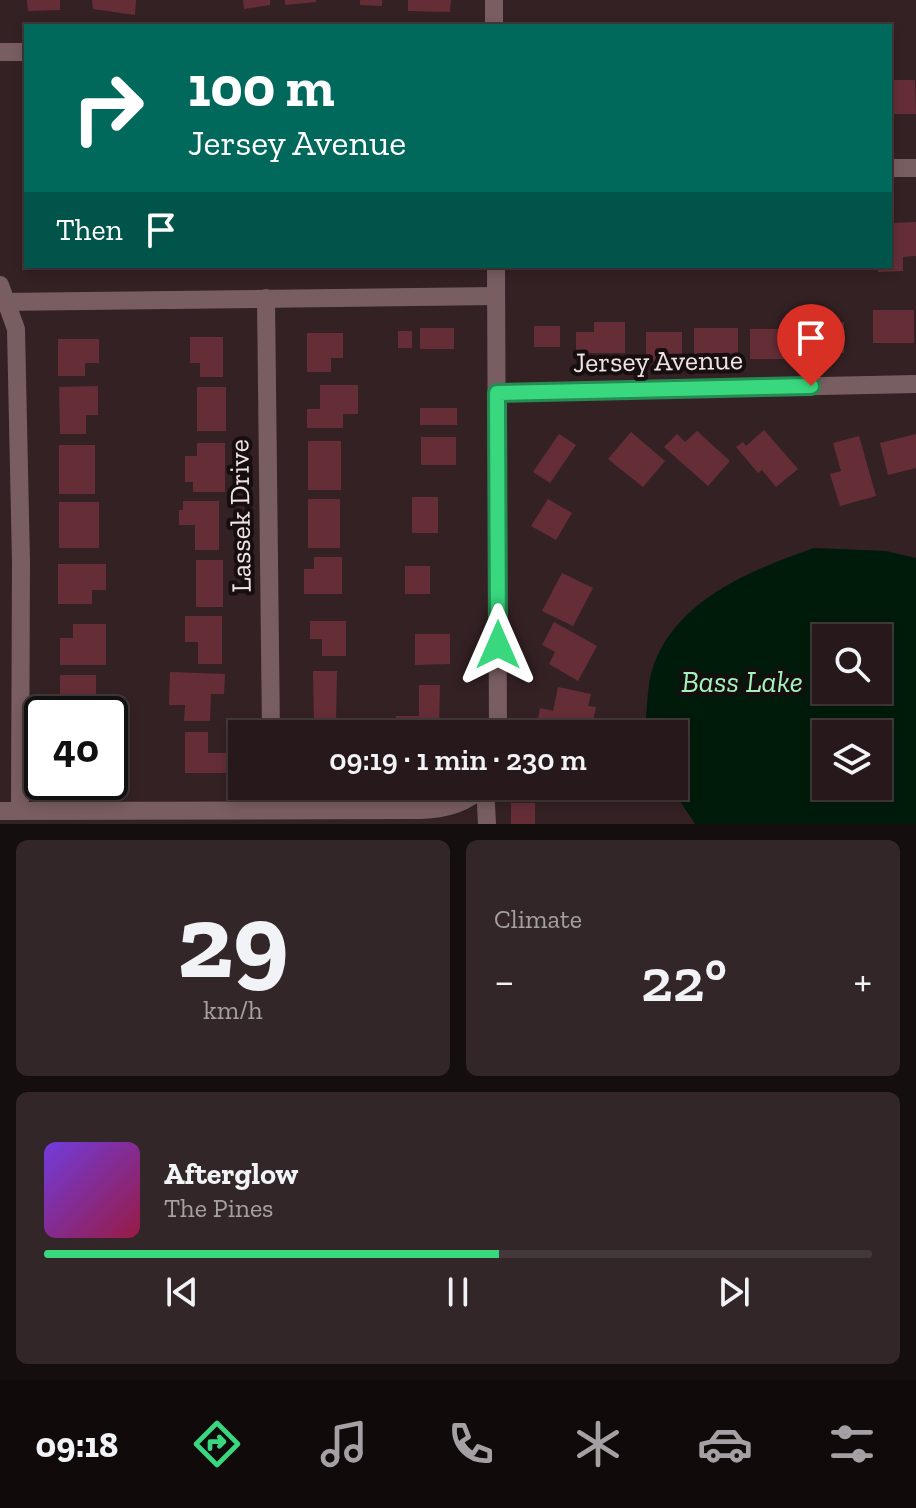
<!DOCTYPE html>
<meta charset="utf-8">
<style>
body{margin:0;font-family:"Zilla Slab",serif;background:#332628;color:#f1f3f6;height:100vh;display:flex;flex-direction:column;font-size:30px;white-space:nowrap}
*{box-sizing:border-box;margin:0}
p{font-size:26px;color:#a4a0a3}
.icon{flex:none;width:44px;height:44px;fill:none;stroke:currentColor;stroke-width:2;stroke-linecap:round;stroke-linejoin:round}
.map{position:relative;height:824px;overflow:hidden}
.sheet{display:flex;flex-direction:column;gap:16px;padding:16px;background:#150e0f;flex:1}
.sheet>*{flex:none}
.banner{position:absolute;left:24px;top:24px;width:868px;height:244px;border-radius:0px;box-shadow:0 4px 12px #0003,0 0 0 2px #43383a;background:#00695c;color:#fff;overflow:hidden}
.controls{position:absolute;left:812px;top:624px;display:grid;gap:16px}
.controls a{display:grid;place-items:center;width:80px;height:80px;border-radius:0px;background:#27191b;box-shadow:0 4px 12px #0003,0 0 0 2px #43383a;font-size:40px}
.speed{position:absolute;left:24px;top:696px;display:flex;gap:16px;font-size:40px;font-weight:700;text-align:center}
.speed>*{display:grid;place-content:center;width:104px;height:104px;border-radius:50%;background:#27191b;box-shadow:0 4px 12px #0003,0 0 0 2px #43383a;line-height:1}
.speed .limit{border:4px solid #111;border-radius:12px;background:#fff;color:#111}
.pin{position:absolute;display:grid;place-items:center;width:68px;height:68px;color:#fff;margin:-82px -34px;border-radius:50% 50% 50% 0;rotate:-45deg;box-shadow:0 0 8px #0007}
.pin .icon{rotate:45deg}
.me{position:absolute;width:88px;margin:-44px;rotate:0deg;stroke-linejoin:round;filter:drop-shadow(0 0 6px #0008)}
.turn{display:flex;align-items:center;gap:28px;height:168px;padding:0 32px;font-size:36px}
.turn .icon{width:104px;height:104px;stroke-width:2.5}
.turn b{display:block;font-size:56px;line-height:68px}
.then{display:flex;align-items:center;height:76px;padding:0 32px;background:#0003;gap:16px;font-size:30px}
.big{font-size:60px;font-weight:600;line-height:1.1}
.sheet .card{flex:1;display:flex;flex-direction:column;justify-content:center;gap:12px;min-width:0;padding:0 28px;border-radius:12px;background:#332628}
.sheet .dial{align-items:center;gap:0}
.dial b{font-size:104px;line-height:1}
.song{display:flex;align-items:center;gap:24px}
.cover{width:96px;height:96px;border-radius:12px;background:linear-gradient(135deg,hsl(260 70% 55%),hsl(340 70% 35%))}
.played{height:8px;border-radius:4px;background:linear-gradient(90deg,#39d87f 55%,#43383a 55%)}
.keys{display:flex;justify-content:space-around;direction:ltr}
.heat{display:flex;justify-content:space-between;align-items:center;font-size:44px;direction:ltr}
.sheet .tiles{flex:1;display:grid;gap:16px;grid-template-columns:1fr 1fr}
.card:last-child{grid-column:span 2}
.trip{position:absolute;left:228px;top:720px;width:460px;height:80px;border-radius:0px;background:#27191b;box-shadow:0 4px 12px #0003,0 0 0 2px #43383a;font-weight:600;line-height:80px;text-align:center}
.tab-bar{display:flex;height:128px;justify-content:space-around;align-items:center;background:#100a0b;color:#a4a0a3}
.tab-bar .icon{width:56px;height:56px}
.tab-bar .active{color:#39d87f}
.tab-bar b{font-size:36px;color:#f1f3f6}
.map>svg:first-child{display:block}
.water{fill:#011b0b;fill-rule:evenodd}
.building{fill:#652e37}
.lines{fill:none;stroke-linecap:round;stroke-linejoin:round}
.minor{stroke:#795e61;stroke-width:18}
.route-casing{stroke:#258c53;stroke-width:20}
.route{stroke:#39d87f;stroke-width:14}
.labels{text-anchor:middle;dominant-baseline:central;stroke-width:8;stroke-linejoin:round;paint-order:stroke}
.street-label{font-size:28px;fill:#f1e4e5;stroke:#160e0f}
.water-label{font-size:30px;font-style:italic;fill:#a2f3bc;stroke:#160e0f}
</style>
<div class="map">
<svg width="916" height="824" viewBox="0 0 916 824">
<rect width="100%" height="100%" fill="#342124"/>
<path class="water" d="M814,548L886,551L916,558V824H695L670,786H674V734H647L645,729C647,711 647,691 651,674C670,602 751,570 814,548ZM826,638H878V690H826ZM826,734H878V786H826Z"/>
<g class="building">
<polygon points="27,0 60,0 60,10 28,11"/>
<polygon points="92,0 136,0 135,15 93,9"/>
<polygon points="243,0 270,0 270,5 244,9"/>
<polygon points="285,0 316,0 316,2 285,5"/>
<polygon points="360,0 382,0 382,6 360,5"/>
<polygon points="408,0 451,0 450,12 408,11"/>
<polygon points="890,80 915,80 916,114 890,114"/>
<polygon points="916,222 916,256 903,257 903,271 878,272 878,266 890,266 890,223"/>
<rect x="873" y="310" width="41" height="33"/>
<polygon points="594,322 625,322 625,353 576,353 576,332 594,332"/>
<rect x="805" y="322" width="39" height="31"/>
<rect x="534" y="326" width="26" height="21"/>
<rect x="420" y="328" width="34" height="21"/>
<rect x="694" y="328" width="44" height="31"/>
<rect x="750" y="329" width="41" height="30"/>
<rect x="398" y="331" width="14" height="17"/>
<rect x="646" y="332" width="36" height="29"/>
<polygon points="307,333 343,333 343,358 331,358 331,372 307,372"/>
<polygon points="190,337 223,337 223,377 200,377 200,363 190,363"/>
<polygon points="58,339 99,339 99,363 85,363 85,376 58,376"/>
<polygon points="320,385 358,385 358,414 343,414 343,428 307,428 307,409 320,409"/>
<polygon points="98,386 98,415 86,415 86,434 60,434 59,387"/>
<rect x="197" y="387" width="29" height="44"/>
<rect x="420" y="408" width="37" height="17"/>
<polygon points="764,430 798,469 776,487 762,470 758,473 736,447 743,442 746,446"/>
<polygon points="697,431 730,461 708,486 664,447 677,434 685,442"/>
<polygon points="631,432 665,461 643,487 608,459"/>
<polygon points="559,434 576,445 550,483 533,472"/>
<polygon points="916,434 916,468 888,475 880,443"/>
<polygon points="859,436 876,496 840,506 830,474 841,471 833,443"/>
<rect x="421" y="437" width="35" height="28"/>
<rect x="308" y="441" width="33" height="49"/>
<polygon points="197,443 225,443 225,492 193,492 193,482 185,482 185,456 197,456"/>
<rect x="59" y="445" width="36" height="49"/>
<rect x="412" y="497" width="26" height="36"/>
<rect x="308" y="499" width="32" height="49"/>
<polygon points="548,499 572,513 556,540 531,526"/>
<polygon points="183,501 219,501 219,550 195,550 195,525 179,525 179,510 183,510"/>
<rect x="59" y="502" width="40" height="46"/>
<polygon points="314,557 342,557 342,594 304,594 304,569 314,569"/>
<rect x="196" y="560" width="27" height="47"/>
<polygon points="58,564 106,564 106,590 92,590 92,604 58,604"/>
<rect x="405" y="566" width="25" height="28"/>
<polygon points="562,573 593,588 573,626 542,611"/>
<polygon points="185,616 222,616 222,664 198,664 198,642 185,642"/>
<polygon points="310,621 346,621 346,656 322,656 322,639 310,639"/>
<polygon points="554,622 597,646 578,681 549,664 555,652 542,645"/>
<polygon points="73,624 106,624 106,665 60,665 60,638 73,638"/>
<polygon points="415,634 450,634 450,664 415,665"/>
<polygon points="313,671 337,671 336,721 314,721"/>
<polygon points="170,672 225,674 224,694 211,694 210,721 184,721 185,705 169,705"/>
<polygon points="60,675 96,675 96,700 109,700 109,714 60,714"/>
<polygon points="419,685 440,685 439,727 429,727 429,734 396,734 396,716 419,716"/>
<polygon points="558,687 591,694 588,706 596,707 590,734 537,725 540,708 553,711"/>
<polygon points="185,732 208,732 208,753 228,753 228,773 185,773"/>
<polygon points="110,735 117,735 118,772 110,772"/>
<polygon points="543,786 561,786 559,794 542,791"/>
<rect x="511" y="803" width="24" height="21"/>
</g>
<g class="lines">
<g class="minor">
<polyline points="494,0 494,26"/>
<polyline points="0,52 26,52"/>
<polyline points="890,168 916,168"/>
<polyline points="496,266 498,734"/>
<polyline points="0,285 16,329 21,562 20,810"/>
<polyline points="266,298 271,734"/>
<polyline points="0,302 496,296"/>
<polyline points="497,393 916,384"/>
<polyline points="271,786 271,809"/>
<polyline points="485,786 487,824"/>
<path d="M0,811L421,810C446,809 466,804 484,786"/>
</g>
</g>
<g class="lines">
<g class="route-casing">
<polyline id="route" points="498,645 497,393 811,386"/>
</g>
<use href="#route" class="route"/>
</g>
<g class="labels">
<g class="street-label">
<text transform="translate(658 361) rotate(-1)">Jersey Avenue</text>
<text transform="translate(240 516) rotate(-91)">Lassek Drive</text>
</g>
<g class="water-label">
<text x="742" y="682">Bass Lake</text>
</g>
</g>
</svg>
<div class="controls">
<a><svg class="icon" aria-label="search" viewBox="0 0 24 24"><circle cx="10" cy="10" r="6"/><path d="M15 15l6 6"/></svg></a>
<a><svg class="icon" aria-label="layers" viewBox="0 0 24 24"><path d="M12 4l9 5-9 5-9-5zM3 14l9 5 9-5"/></svg></a>
</div>
<div class="speed"><div class="limit">40</div></div>
<div class="pin" style="left:811px;top:386px;background:#d93025"><svg class="icon" aria-label="arrive" viewBox="0 0 24 24"><path d="M6 21V4h12l-3 4 3 4H6"/></svg></div>
<svg class="me" style="left:498px;top:645px" viewBox="-20 -20 40 40"><path d="M0-17L14 15 0 8-14 15z" fill="#39d87f" stroke="#fff" stroke-width="4"/></svg>
<div class="trip">09:19 · 1 min · 230 m</div>
<div class="banner">
<div class="turn"><svg class="icon" aria-label="right" viewBox="0 0 24 24"><path d="M7 20v-9h11M14 6l5 5-5 5"/></svg><div><b>100 m</b>Jersey Avenue</div></div>
<div class="then">Then<svg class="icon" aria-label="arrive" viewBox="0 0 24 24"><path d="M6 21V4h12l-3 4 3 4H6"/></svg></div>
</div>
</div>
<section class="sheet">
<div class="tiles">
<div class="card dial"><b>29</b><p>km/h</p></div>
<div class="card"><p>Climate</p>
<div class="heat"><a>−</a><b class="big">22°</b><a>+</a></div>
</div>
<div class="card">
<div class="song"><i class="cover"></i><div><b>Afterglow</b><p>The Pines</p></div></div>
<div class="played"></div>
<div class="keys"><svg class="icon" aria-label="previous" viewBox="0 0 24 24"><path d="M18 5L8 12l10 7zM5 5v14"/></svg><svg class="icon" aria-label="pause" viewBox="0 0 24 24"><path d="M8 5v14M16 5v14"/></svg><svg class="icon" aria-label="next" viewBox="0 0 24 24"><path d="M6 5l10 7-10 7zM19 5v14"/></svg></div>
</div>
</div>
</section>
<nav class="tab-bar">
<b>09:18</b>
<svg class="icon active" aria-label="directions" viewBox="0 0 24 24"><path d="M12 3l9 9-9 9-9-9zM9 14v-3h6M13 9l2 2-2 2"/></svg>
<svg class="icon" aria-label="music" viewBox="0 0 24 24"><path d="M9 18V5l10-2v13"/><circle cx="6" cy="18" r="3"/><circle cx="16" cy="16" r="3"/></svg>
<svg class="icon" aria-label="phone" viewBox="0 0 24 24"><path d="M5 4h4l2 5-3 2q2 4 5 5l2-3 5 2v4C11 20 4 13 5 4z"/></svg>
<svg class="icon" aria-label="climate" viewBox="0 0 24 24"><path d="M12 3v18M4 7l16 10M4 17L20 7"/></svg>
<svg class="icon" aria-label="car" viewBox="0 0 24 24"><path d="M5 17H2v-5l4-1 3-4h7l3 4 3 1v5h-3M9 17h6M6 11h13"/><circle cx="7" cy="17" r="2"/><circle cx="17" cy="17" r="2"/></svg>
<svg class="icon" aria-label="filters" viewBox="0 0 24 24"><path d="M4 7h16M4 17h16"/><circle cx="9" cy="7" r="2"/><circle cx="15" cy="17" r="2"/></svg>
</nav>
